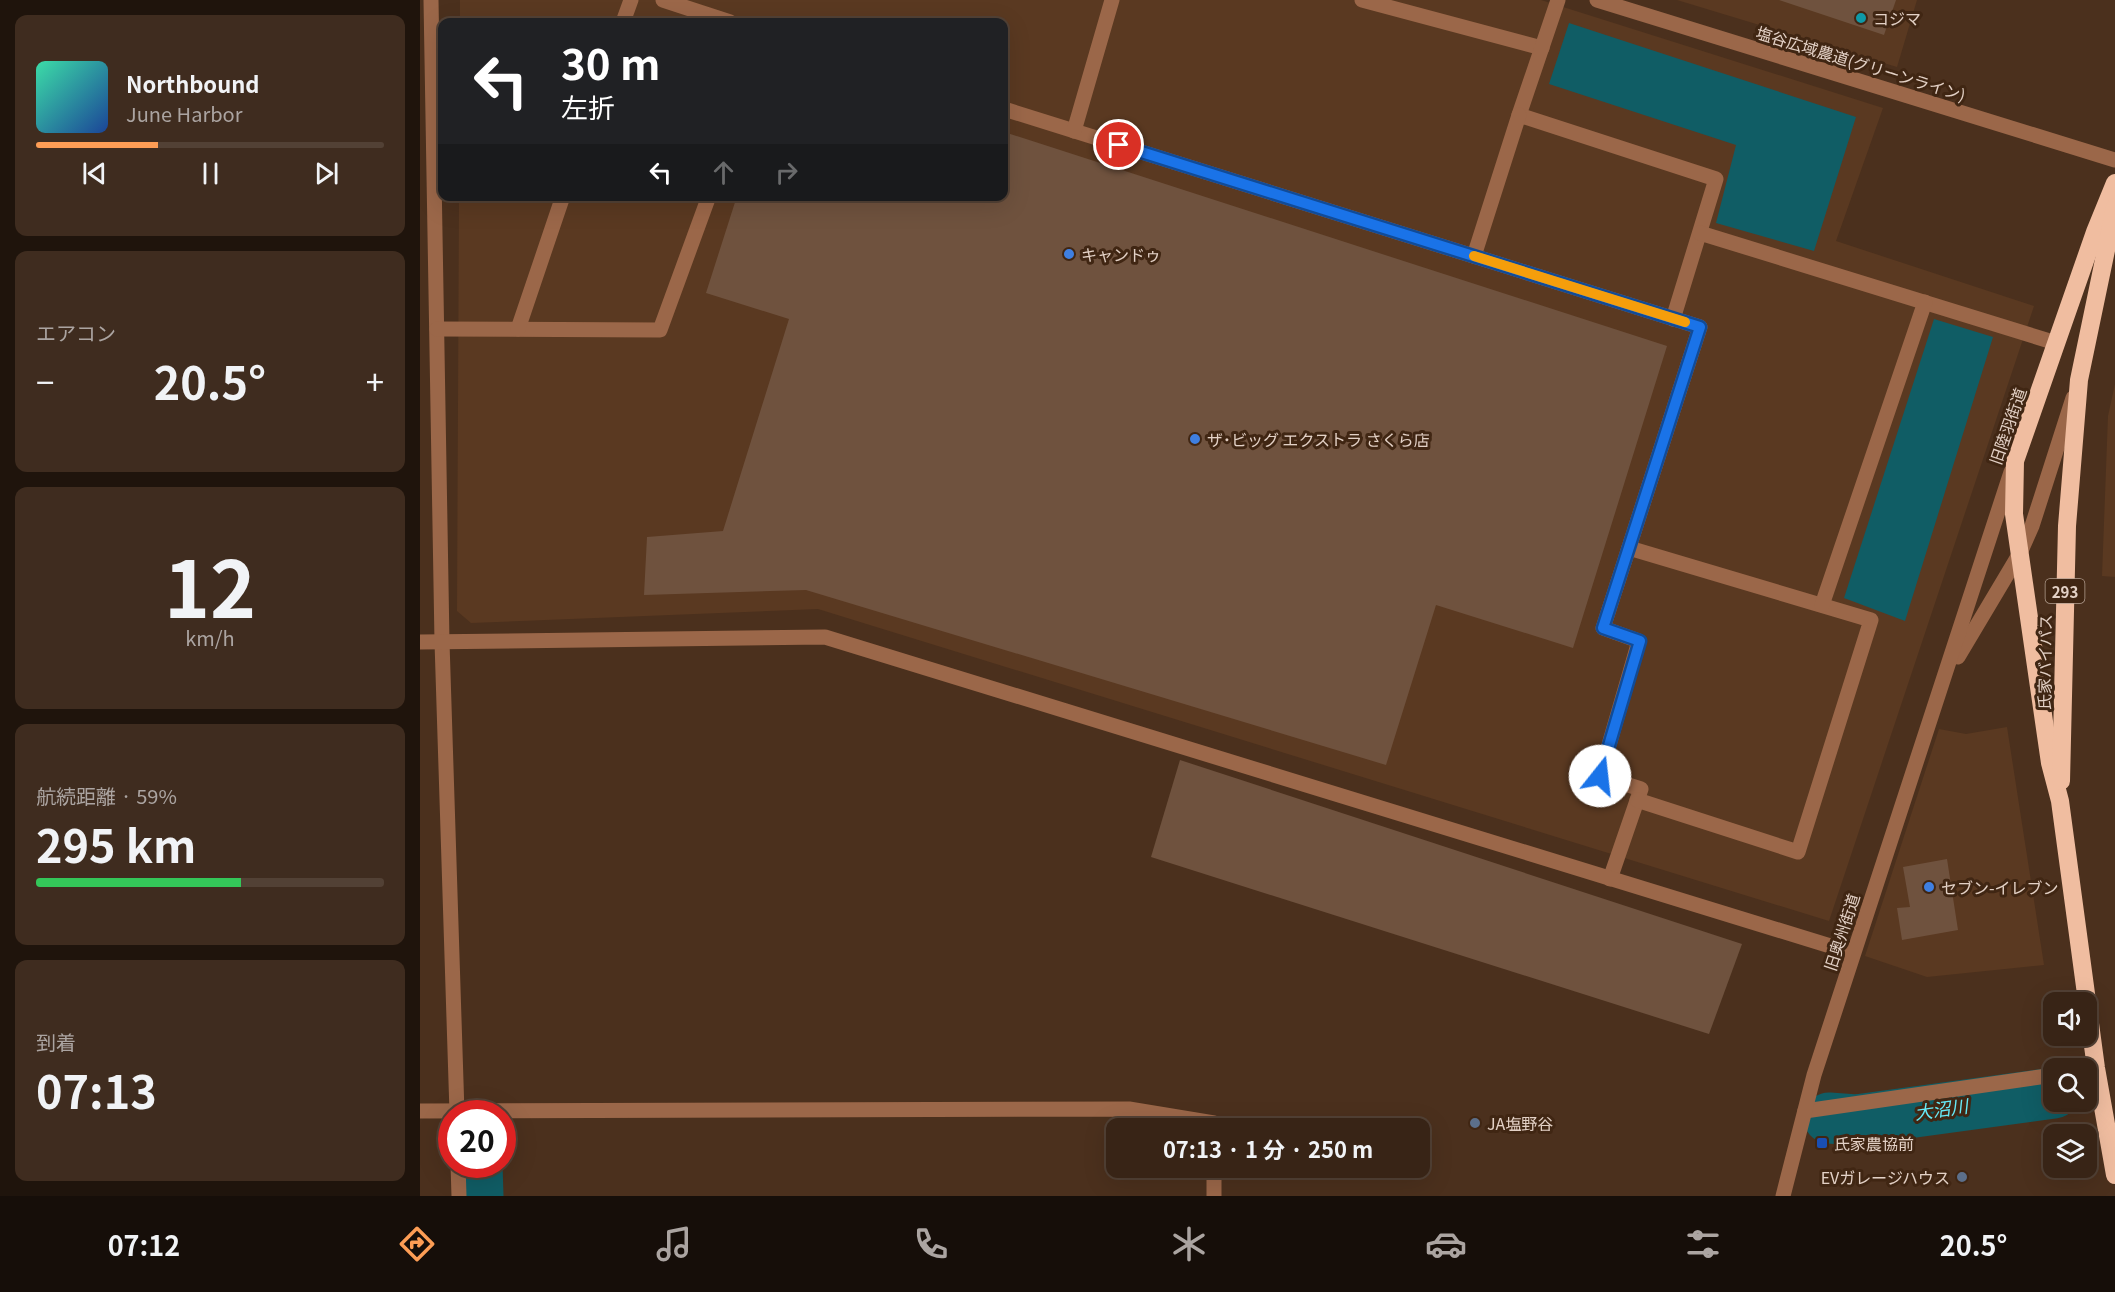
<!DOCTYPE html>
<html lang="ja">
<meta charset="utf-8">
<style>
body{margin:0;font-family:Georgia,"Noto Sans JP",serif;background:#3f2c1f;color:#f1f3f6;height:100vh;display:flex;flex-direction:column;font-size:22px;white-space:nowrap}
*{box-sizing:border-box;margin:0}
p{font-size:20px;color:#aba4a1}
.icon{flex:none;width:33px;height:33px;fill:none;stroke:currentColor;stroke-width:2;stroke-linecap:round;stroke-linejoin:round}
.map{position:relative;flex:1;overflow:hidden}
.details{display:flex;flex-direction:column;gap:15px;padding:15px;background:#1f140c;width:420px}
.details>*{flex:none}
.top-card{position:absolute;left:18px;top:18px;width:570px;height:183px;border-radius:12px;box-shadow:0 6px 24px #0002,0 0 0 2px #524135;background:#202124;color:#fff;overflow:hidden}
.controls{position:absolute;left:1623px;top:992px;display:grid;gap:12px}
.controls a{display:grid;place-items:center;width:54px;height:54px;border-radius:12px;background:#382416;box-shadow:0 6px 24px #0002,0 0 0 2px #524135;font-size:30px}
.speed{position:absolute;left:18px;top:1100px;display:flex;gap:12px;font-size:30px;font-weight:700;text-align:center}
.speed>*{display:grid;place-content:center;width:78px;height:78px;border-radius:50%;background:#382416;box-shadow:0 6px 24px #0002,0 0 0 2px #524135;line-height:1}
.speed .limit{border:9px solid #d22;background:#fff;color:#111}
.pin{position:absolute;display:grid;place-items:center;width:51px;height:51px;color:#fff;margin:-26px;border:3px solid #fff;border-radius:50%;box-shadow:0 2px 6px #0007}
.me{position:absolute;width:66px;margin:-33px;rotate:16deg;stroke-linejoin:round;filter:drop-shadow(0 0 4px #0008)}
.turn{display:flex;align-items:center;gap:21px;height:126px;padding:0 24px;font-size:27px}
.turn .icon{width:78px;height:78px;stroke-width:2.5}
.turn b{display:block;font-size:42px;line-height:51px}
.lanes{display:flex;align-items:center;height:57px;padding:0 24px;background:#0003;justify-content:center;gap:30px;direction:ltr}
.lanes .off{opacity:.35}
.big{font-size:45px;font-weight:700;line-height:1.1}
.details .card{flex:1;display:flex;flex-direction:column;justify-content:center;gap:9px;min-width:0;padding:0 21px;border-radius:12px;background:#3f2c1f}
.details .dial{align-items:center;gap:0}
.dial b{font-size:78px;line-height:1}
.song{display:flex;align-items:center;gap:18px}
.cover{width:72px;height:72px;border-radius:9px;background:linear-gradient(135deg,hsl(160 70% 55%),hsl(220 70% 35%))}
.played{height:6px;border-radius:3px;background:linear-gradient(90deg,#fd9d55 35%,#524135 35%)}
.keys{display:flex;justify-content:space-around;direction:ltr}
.heat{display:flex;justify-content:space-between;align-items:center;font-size:33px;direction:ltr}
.charge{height:9px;border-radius:4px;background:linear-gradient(90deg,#34c759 59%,#524135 0)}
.trip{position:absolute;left:686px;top:1118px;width:324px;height:60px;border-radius:12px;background:#382416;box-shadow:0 6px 24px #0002,0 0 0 2px #524135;font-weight:700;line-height:60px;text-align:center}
.tab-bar{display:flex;height:96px;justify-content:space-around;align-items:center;background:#160e09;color:#aba4a1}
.tab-bar .icon{width:42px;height:42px}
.tab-bar .active{color:#fd9d55}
.tab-bar b{font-size:27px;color:#f1f3f6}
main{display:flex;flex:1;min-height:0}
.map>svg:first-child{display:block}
.built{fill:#5a3921}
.water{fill:#105d65}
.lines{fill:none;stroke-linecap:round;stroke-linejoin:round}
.river{stroke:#105d65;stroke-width:51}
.building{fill:#6f523e}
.minor{stroke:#9b6749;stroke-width:15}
.highway{stroke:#f0bda0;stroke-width:18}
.route-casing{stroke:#114b97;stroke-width:15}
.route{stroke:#1a73e8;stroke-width:10}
.slow{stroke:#f59e0b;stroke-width:10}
.culture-dot{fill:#0f9aa8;stroke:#402613;stroke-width:2}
.shop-dot{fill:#3f7fe0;stroke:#402613;stroke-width:2}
.service-dot{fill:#5c6f8a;stroke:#402613;stroke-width:2}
.transit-dot{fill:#1a4fb4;stroke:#402613;stroke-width:2}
.labels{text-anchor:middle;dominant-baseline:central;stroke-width:6;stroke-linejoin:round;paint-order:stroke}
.shield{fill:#402613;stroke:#b29e90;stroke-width:1.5}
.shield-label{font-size:15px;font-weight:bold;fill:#e3d1c6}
.poi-label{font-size:16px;fill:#e3d1c6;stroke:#402613;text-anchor:start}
.street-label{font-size:16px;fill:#e3d1c6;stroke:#402613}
.water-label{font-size:18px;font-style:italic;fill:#66ebf9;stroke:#402613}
</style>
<main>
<section class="details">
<div class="card">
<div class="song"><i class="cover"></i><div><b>Northbound</b><p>June Harbor</p></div></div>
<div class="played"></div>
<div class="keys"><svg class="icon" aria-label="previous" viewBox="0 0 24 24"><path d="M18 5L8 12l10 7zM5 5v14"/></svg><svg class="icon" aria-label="pause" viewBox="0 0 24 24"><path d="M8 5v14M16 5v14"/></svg><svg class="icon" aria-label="next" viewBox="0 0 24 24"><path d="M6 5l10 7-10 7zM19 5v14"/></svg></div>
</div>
<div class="card"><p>エアコン</p>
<div class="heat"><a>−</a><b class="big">20.5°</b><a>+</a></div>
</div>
<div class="card dial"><b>12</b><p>km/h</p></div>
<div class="card"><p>航続距離 · 59%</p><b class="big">295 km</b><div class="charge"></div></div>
<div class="card"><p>到着</p><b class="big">07:13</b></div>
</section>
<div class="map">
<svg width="1695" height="1196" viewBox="0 0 1695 1196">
<rect width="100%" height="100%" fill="#4b301d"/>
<g class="built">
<polygon points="40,0 1121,0 1463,108 1416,241 1614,306 1409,921 398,609 51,623 37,611 39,197 584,196 584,22 40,22"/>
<polygon points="1257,0 1497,0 1477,67"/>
<polygon points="1695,384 1695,577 1682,576 1688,416"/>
<polygon points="1587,727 1624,965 1507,977 1445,956 1519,729 1546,734"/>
</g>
<g class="water">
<polygon points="1149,23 1436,117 1394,251 1296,223 1316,145 1129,84"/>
<polygon points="1514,319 1573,337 1485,621 1424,598"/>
</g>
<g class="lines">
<g class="river">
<polyline points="1409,1118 1436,1120 1634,1093"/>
<polyline points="57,1164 58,1196"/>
</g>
</g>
<g class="building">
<polygon points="1359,0 1476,0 1464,35"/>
<polygon points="584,132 1247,346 1153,648 1016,605 966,765 386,590 224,595 227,537 303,531 369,319 286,293 317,196 584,196"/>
<polygon points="760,760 1322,944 1289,1034 731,857"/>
<polygon points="1527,859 1538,930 1482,940 1477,908 1490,907 1483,867"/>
</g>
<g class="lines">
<g class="minor">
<polyline points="11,0 22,642 37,1113"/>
<polyline points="243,0 310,22"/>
<polyline points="942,0 1122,48"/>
<polyline points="1138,0 1099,115 1296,179 1253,319"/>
<polyline points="1177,0 1695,160"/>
<polyline points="203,22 211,0"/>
<polyline points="584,109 1280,327 1183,628 1219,641 1180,776 1221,789 1190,879"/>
<polyline points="654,131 692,0"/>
<polyline points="1280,233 1636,343"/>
<polyline points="1054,256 1099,115"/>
<polyline points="17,329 240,330 289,196"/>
<polyline points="98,329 143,196"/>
<polyline points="1209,548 1451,620 1378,852 1217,800"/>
<polyline points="1402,605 1505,302"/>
<polyline points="0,642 405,637 1433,953"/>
<polyline points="1538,657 1600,553 1612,526 1653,398"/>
<polyline points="0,1111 709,1109 794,1123 794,1128"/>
<polyline points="1385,1111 1634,1075"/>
<polyline points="38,1164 39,1196"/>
<polyline points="794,1167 794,1196"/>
<polyline points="1363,1196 1394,1075 1591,472"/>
</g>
<g class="highway">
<polyline points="1695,183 1675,232 1595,461 1594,514 1630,763 1640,801 1676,1068 1695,1175"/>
<polyline points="1641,781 1647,526 1659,380 1695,207"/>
</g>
</g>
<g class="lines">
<g class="route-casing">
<polyline id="route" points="699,145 1280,327 1183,628 1220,641 1180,776"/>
</g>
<use href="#route" class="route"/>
<polyline class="slow" points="1054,256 1265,322"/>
</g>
<circle class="culture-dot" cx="1441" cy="18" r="6"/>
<g class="shop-dot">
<circle cx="649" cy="254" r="6"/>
<circle cx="775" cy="439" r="6"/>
<circle cx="1509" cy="887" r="6"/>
</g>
<g class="service-dot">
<circle cx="1055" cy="1123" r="6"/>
<circle cx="1542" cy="1177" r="6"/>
</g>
<rect class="transit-dot" x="1396" y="1137" width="12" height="12" rx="3"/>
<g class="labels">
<rect class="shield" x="1625.5" y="579" width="39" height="24" rx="4.5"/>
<g class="shield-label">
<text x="1645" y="591">293</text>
</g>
<g class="poi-label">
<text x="1453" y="18">コジマ</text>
<text x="661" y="254">キャンドゥ</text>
<text x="787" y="439">ザ･ビッグ エクストラ さくら店</text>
<text x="1521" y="887">セブン-イレブン</text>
<text x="1067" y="1123">JA塩野谷</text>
<text x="1414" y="1143">氏家農協前</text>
<text x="1530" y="1177" text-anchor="end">EVガレージハウス</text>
</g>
<g class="street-label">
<text transform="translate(1441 63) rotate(17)">塩谷広域農道(グリーンライン)</text>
<text transform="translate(1587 426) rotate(-71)">旧陸羽街道</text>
<text transform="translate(1624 662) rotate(-89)">氏家バイパス</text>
<text transform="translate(1421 932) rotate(-72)">旧奥州街道</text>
</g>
<g class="water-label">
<text transform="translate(1521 1108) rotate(-8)">大沼川</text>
</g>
</g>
</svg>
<div class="controls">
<a><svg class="icon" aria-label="sound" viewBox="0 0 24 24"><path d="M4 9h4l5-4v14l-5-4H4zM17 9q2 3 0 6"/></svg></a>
<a><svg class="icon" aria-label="search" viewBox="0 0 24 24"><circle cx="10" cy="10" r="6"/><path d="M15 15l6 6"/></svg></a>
<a><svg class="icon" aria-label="layers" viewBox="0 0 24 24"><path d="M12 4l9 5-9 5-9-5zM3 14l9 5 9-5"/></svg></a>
</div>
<div class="speed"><div class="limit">20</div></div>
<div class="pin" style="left:699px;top:145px;background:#d93025"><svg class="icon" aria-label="arrive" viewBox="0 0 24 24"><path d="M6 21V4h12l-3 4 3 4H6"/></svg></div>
<svg class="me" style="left:1180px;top:776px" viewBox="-20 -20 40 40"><circle r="19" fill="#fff"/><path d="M0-13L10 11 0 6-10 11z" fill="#1a73e8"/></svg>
<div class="trip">07:13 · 1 分 · 250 m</div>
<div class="top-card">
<div class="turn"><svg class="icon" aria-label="left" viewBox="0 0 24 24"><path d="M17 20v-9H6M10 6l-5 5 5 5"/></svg><div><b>30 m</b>左折</div></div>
<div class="lanes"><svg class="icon" aria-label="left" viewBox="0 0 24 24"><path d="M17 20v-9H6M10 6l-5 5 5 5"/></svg><svg class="icon off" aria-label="ahead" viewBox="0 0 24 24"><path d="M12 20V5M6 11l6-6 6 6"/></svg><svg class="icon off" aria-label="right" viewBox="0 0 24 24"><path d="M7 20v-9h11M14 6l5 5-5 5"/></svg></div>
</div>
</div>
</main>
<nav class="tab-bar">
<b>07:12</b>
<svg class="icon active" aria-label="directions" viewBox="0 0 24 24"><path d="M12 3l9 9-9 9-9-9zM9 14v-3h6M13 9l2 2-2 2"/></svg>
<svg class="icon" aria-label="music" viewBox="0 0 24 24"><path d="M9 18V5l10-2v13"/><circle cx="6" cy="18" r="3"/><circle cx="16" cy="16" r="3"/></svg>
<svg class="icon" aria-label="phone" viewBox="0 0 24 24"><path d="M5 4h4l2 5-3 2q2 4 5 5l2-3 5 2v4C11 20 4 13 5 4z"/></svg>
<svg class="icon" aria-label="climate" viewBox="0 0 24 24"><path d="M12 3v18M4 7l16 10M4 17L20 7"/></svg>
<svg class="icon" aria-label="car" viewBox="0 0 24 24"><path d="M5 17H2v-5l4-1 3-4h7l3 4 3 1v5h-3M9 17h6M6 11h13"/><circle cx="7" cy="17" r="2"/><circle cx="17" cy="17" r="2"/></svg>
<svg class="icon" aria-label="filters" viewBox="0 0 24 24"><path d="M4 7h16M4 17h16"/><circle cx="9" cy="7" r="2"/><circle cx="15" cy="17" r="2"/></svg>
<b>20.5°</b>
</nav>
